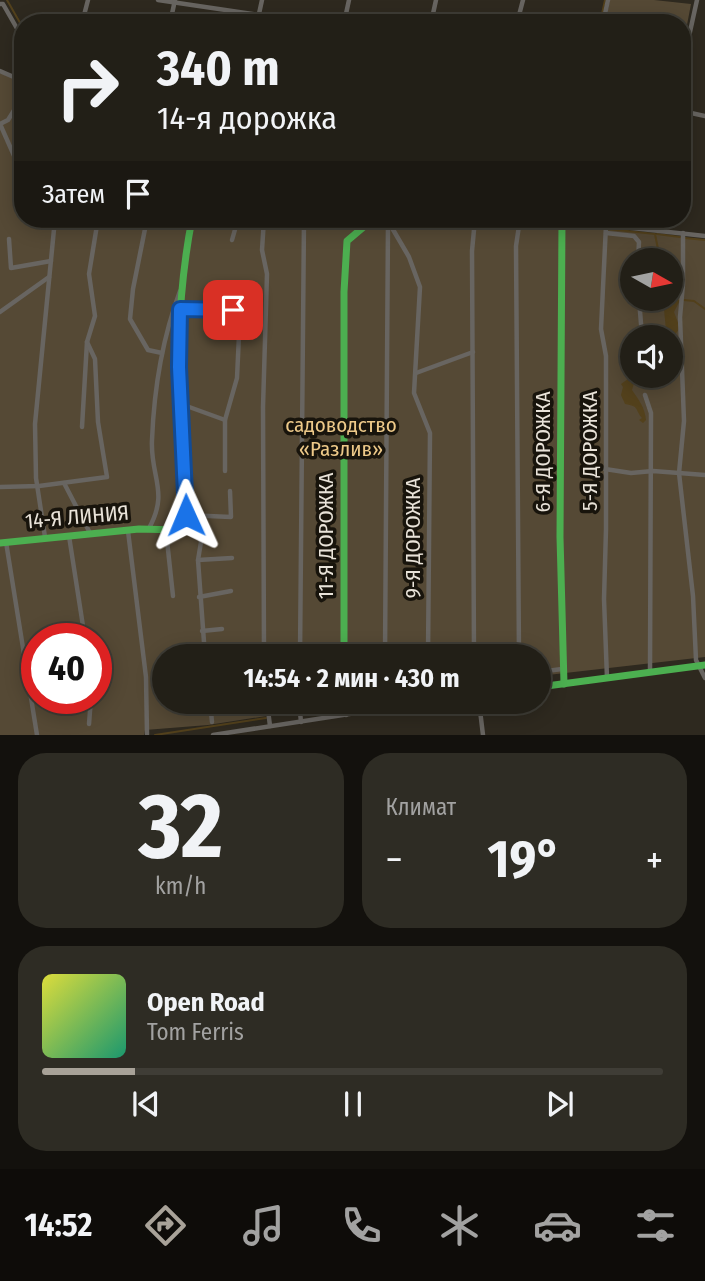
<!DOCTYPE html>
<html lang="ru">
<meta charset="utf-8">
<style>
body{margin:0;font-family:"Fira Sans Condensed",sans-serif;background:#2e2c24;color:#f1f3f6;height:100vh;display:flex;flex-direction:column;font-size:26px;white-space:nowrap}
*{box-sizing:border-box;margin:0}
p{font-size:23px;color:#a2a2a1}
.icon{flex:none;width:38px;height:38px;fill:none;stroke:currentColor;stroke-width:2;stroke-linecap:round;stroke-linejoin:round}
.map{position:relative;height:735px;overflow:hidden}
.panel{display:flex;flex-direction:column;gap:18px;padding:18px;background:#13110d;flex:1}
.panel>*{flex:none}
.banner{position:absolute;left:14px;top:14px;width:677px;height:214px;border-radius:28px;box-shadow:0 4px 18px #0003,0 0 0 2px #3f3d36;background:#221f17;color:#f1f3f6;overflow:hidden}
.needle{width:46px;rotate:99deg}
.fabs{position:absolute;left:620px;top:248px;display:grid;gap:14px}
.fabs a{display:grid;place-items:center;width:63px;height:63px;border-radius:50%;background:#221f17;box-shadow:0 4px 18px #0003,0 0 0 2px #3f3d36;font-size:35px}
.speed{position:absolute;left:21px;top:623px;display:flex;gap:14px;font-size:35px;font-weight:700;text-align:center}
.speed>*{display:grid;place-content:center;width:91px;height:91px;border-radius:50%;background:#221f17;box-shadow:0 4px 18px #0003,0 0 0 2px #3f3d36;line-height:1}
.speed .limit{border:10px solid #d22;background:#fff;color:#111}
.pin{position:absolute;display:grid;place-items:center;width:60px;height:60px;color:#fff;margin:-30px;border-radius:14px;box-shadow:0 4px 10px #0006}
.me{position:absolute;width:77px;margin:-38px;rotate:359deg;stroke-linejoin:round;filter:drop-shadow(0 0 5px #0008)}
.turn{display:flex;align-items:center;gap:24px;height:147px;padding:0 28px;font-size:32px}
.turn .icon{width:91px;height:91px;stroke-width:2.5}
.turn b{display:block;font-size:49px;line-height:60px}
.then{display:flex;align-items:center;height:66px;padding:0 28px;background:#0003;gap:14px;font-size:26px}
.big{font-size:52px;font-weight:700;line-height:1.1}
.panel .card{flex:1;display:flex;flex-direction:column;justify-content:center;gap:10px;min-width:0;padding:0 24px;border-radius:28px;background:#2e2c24}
.panel .dial{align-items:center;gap:0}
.dial b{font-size:91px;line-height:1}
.song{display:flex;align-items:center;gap:21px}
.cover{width:84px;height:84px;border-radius:10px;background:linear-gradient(135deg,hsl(60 70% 55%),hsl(160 70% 35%))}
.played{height:7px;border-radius:4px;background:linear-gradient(90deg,#a8a298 15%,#3f3d36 15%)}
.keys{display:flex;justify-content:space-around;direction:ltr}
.heat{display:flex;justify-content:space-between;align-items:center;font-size:38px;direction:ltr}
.panel .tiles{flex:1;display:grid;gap:18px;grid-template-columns:1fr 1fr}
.card:last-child{grid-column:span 2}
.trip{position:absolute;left:152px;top:644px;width:399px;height:70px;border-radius:35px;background:#221f17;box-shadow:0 4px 18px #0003,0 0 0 2px #3f3d36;font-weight:700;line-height:70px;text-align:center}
.menu{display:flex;height:112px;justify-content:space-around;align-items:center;background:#0e0c09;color:#a2a2a1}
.menu .icon{width:49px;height:49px}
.menu .current{color:#a8a298}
.menu b{font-size:32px;color:#f1f3f6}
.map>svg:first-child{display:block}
.green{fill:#554935;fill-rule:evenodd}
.water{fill:#53411c}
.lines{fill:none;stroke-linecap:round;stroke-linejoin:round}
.stream{stroke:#53411c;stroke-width:2}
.street{stroke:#686561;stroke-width:4.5}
.fast{stroke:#4caf50;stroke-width:7}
.route-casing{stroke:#114b97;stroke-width:18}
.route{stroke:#1a73e8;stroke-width:12}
.labels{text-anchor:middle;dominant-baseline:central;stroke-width:7;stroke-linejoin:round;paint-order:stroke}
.park-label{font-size:21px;fill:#edc989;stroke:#18140c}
.street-label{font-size:21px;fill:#e9e3d9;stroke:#18140c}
</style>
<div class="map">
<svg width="705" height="735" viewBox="0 0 705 735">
<rect width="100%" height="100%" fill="#2e291f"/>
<g class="green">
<polygon points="610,0 654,0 691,4 683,46 682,23 605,23"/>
<path d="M0,73L23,82V219H529L705,240V657L539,676V656H164V702H357L208,725L145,730L144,735H0ZM632,261H670V299H632ZM632,338H670V376H632ZM37,639H96V698H37Z"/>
</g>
<g class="water">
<polygon points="663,299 680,300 674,312 680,328 670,341 670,338 651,338 666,330"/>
<path d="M632,345V376H636L632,390C639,400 645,408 646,420L643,423L639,420L642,418C634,408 640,407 625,404L621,395L623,387L621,384L628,379C624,363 629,362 628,349Z"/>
</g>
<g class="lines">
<g class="stream">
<polyline points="7,0 23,28"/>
<polyline points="600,23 605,0"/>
<polyline points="525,219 558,223"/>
<polyline points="565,224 602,228"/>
<polyline points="608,229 655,234 658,249 656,254 652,256"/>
<polyline points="657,234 680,237"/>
<polyline points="685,238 705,240"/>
<polyline points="684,300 694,301 705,309"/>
<polyline points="155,735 266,718"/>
</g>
<g class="street">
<polyline points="158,0 259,15"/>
<polyline points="0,4 3,4 23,39"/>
<polyline points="82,23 88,0"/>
<polyline points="170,23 175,0"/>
<polyline points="257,23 262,0"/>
<polyline points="344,23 349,0"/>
<polyline points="431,23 436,0"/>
<polyline points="517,23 523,0"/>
<polyline points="603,23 608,0"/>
<polyline points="682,68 697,0"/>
<polyline points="0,71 23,81"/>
<polyline points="23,96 8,120 0,124 23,176"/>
<polyline points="682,111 705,116"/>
<polyline points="147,219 133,289 130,319 148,350 162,353"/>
<polyline points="264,219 262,250 267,274 263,407 264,656"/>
<polyline points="550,219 705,236"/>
<polyline points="388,221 409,257 420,287 414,393 430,433 428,656"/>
<polyline points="606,225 601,329 606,356 606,529 604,599 607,678"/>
<polyline points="648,229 650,219"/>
<polyline points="606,233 634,236 639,242 638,261"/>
<polyline points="683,233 683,284 680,317 684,421 679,473 693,596 696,660 705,678"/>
<polyline points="9,239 11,268 51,261"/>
<polyline points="232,240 238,219"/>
<polyline points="639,299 642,336"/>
<polyline points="181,309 233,310"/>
<polyline points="0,312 49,277"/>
<polyline points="416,373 473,352"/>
<polyline points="645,395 651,413 650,672"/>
<polyline points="181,404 225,420"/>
<polyline points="82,427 87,342 95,316 89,274 98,219"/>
<polyline points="605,469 631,473 653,471 705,475"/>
<polyline points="225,471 225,420 237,378 239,335"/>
<polyline points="64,483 90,533"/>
<polyline points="0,487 39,486 107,477 98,422 95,359 87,342"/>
<polyline points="186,515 231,517 230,491"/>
<polyline points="186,518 197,528 201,542 198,560 205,656"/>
<path d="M148,530C170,492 150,477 152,440C154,390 162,339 180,291"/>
<polyline points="128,531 146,677 147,734"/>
<polyline points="166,531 173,596"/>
<polyline points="69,536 85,639"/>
<polyline points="45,537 36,478 35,424 55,219"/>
<polyline points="6,542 37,735"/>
<polyline points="198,560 232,558"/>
<polyline points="199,597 231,591"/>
<polyline points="202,631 222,629"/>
<polyline points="300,656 304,219"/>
<polyline points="385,656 388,223"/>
<polyline points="474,656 472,251 475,219"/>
<polyline points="519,656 516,246 520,219"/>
<polyline points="539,672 562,669"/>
<polyline points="210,702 212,722"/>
<polyline points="267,702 270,726"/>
<polyline points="299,702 301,722"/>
<polyline points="344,702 346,715"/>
<polyline points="479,702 483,735"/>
<polyline points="89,724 91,698"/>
<polyline points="213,735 427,702"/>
</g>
<g class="fast">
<polyline points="562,220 560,537 564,684"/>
<path d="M0,543L139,529L178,530C194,510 186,486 184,462C175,384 177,296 192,219"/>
<polyline points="344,656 344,292 347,241 373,219"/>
<polyline points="539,687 705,665"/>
</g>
</g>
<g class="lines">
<g class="route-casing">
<polyline id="route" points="186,515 179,367 180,309 233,310"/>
</g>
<use href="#route" class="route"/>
</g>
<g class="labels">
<g class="park-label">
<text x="341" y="425">садоводство<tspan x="341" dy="24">«Разлив»</tspan></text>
</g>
<g class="street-label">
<text transform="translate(590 451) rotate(-90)">5-Я ДОРОЖКА</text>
<text transform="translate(543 452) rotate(-90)">6-Я ДОРОЖКА</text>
<text transform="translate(77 517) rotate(-5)">14-Я ЛИНИЯ</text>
<text transform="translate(326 536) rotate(-90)">11-Я ДОРОЖКА</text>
<text transform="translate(413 538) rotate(-90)">9-Я ДОРОЖКА</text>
</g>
</g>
</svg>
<div class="fabs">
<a><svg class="needle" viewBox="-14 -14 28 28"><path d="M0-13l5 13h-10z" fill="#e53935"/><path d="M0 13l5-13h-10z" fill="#a2a2a1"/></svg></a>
<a><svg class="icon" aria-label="sound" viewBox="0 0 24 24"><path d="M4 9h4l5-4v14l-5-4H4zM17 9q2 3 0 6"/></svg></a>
</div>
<div class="speed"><div class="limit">40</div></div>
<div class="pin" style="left:233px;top:310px;background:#d93025"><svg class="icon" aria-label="arrive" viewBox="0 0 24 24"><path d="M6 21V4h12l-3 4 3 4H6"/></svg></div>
<svg class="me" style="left:186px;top:515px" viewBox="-20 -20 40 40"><path d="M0-17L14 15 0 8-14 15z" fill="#1a73e8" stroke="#fff" stroke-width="4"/></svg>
<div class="trip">14:54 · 2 мин · 430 m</div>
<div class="banner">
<div class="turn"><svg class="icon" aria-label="right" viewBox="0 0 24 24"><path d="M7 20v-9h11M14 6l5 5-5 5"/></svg><div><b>340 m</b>14-я дорожка</div></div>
<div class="then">Затем<svg class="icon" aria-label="arrive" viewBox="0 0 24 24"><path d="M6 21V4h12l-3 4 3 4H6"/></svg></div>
</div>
</div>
<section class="panel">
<div class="tiles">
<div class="card dial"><b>32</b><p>km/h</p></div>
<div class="card"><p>Климат</p>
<div class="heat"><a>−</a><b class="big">19°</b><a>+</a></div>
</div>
<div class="card">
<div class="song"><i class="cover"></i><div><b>Open Road</b><p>Tom Ferris</p></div></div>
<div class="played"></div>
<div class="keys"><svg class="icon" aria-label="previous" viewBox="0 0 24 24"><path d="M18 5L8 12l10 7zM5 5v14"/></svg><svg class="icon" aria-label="pause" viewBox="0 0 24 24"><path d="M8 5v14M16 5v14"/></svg><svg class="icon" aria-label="next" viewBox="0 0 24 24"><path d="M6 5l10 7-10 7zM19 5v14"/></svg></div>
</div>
</div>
</section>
<nav class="menu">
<b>14:52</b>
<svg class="icon current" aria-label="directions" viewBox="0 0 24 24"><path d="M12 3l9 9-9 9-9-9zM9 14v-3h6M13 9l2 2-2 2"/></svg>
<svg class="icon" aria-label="music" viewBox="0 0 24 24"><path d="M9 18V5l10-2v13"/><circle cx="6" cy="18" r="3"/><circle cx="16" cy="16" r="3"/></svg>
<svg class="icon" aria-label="phone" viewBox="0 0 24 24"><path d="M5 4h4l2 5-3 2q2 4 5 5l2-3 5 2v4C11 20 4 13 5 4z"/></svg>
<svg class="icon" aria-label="climate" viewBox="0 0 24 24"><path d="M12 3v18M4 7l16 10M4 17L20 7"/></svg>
<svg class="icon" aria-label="car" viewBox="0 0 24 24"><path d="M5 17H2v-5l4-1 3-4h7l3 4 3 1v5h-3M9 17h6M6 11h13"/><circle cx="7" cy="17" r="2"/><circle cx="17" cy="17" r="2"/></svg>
<svg class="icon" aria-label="filters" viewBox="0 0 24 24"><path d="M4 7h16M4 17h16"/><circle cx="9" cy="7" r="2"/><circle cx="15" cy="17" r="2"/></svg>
</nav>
